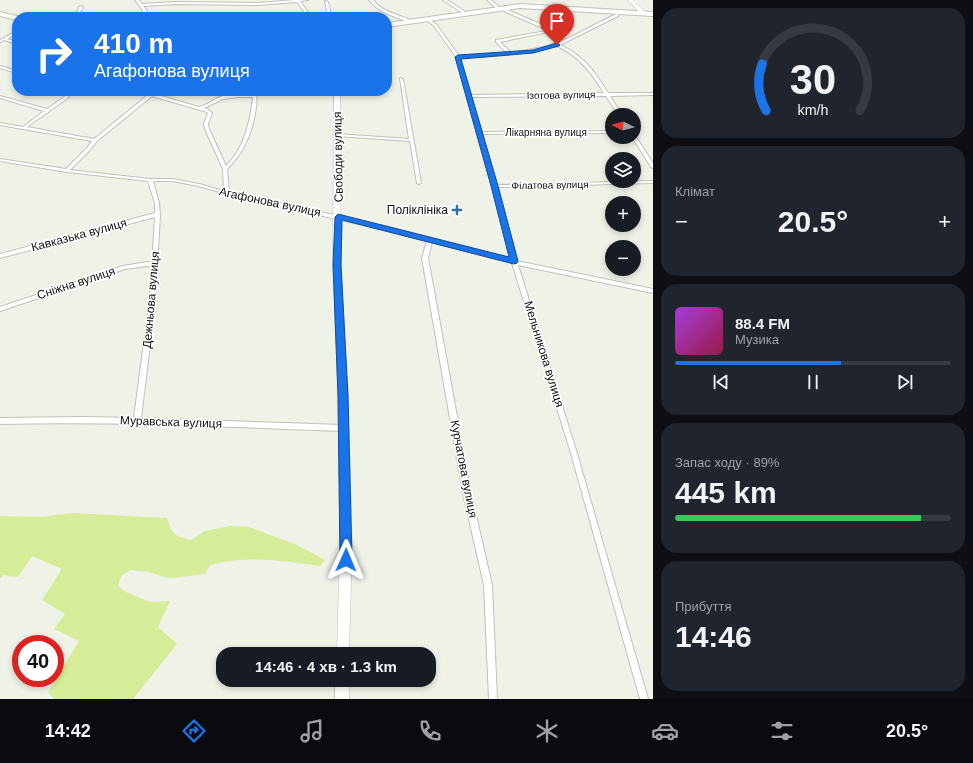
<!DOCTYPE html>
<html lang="uk">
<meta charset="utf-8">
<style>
body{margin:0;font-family:Helvetica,sans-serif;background:#20242c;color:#f1f3f6;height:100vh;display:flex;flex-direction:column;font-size:15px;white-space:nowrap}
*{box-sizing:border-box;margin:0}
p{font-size:13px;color:#9ea1a6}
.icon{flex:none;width:22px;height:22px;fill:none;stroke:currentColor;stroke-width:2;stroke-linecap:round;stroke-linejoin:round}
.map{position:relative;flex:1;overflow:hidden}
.sheet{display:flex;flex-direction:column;gap:8px;padding:8px;background:#0d0f14;width:320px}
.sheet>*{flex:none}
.banner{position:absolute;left:12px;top:12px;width:380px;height:84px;border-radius:16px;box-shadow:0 2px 6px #0003;background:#1a73e8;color:#fff;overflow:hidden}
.needle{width:26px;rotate:276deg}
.tools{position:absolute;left:605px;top:108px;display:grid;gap:8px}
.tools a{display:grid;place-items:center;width:36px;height:36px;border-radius:50%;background:#171b24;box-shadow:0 2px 6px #0003;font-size:20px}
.speed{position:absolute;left:12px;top:635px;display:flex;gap:8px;font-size:20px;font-weight:700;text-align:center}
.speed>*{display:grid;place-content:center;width:52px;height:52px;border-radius:50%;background:#171b24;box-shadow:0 2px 6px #0003;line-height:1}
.speed .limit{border:6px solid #d22;background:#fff;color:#111}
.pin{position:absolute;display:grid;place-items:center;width:34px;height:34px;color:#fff;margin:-41px -17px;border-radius:50% 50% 50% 0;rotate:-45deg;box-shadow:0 0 4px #0007}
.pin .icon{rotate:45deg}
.me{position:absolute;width:44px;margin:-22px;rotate:1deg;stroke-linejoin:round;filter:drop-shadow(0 0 3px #0008)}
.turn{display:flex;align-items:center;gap:14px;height:84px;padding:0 16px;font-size:18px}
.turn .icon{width:52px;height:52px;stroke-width:2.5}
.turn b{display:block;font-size:28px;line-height:34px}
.big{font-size:30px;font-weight:600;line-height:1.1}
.sheet .widget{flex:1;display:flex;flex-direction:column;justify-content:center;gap:6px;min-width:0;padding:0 14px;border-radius:16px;background:#20242c}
.sheet .dial{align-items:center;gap:0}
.dial svg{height:104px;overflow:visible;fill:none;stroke:#363941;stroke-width:7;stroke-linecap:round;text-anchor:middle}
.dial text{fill:#f1f3f6;stroke:none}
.song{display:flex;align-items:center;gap:12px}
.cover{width:48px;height:48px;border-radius:6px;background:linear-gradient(135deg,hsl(280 70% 55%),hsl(340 70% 35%))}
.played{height:4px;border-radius:2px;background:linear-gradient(90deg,#1a73e8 60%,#363941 60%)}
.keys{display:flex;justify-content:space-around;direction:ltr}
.heat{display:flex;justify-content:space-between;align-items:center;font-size:22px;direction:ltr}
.charge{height:6px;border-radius:3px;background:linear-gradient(90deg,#34c759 89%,#363941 0)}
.trip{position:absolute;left:216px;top:647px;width:220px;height:40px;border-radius:16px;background:#171b24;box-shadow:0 2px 6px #0003;font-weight:600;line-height:40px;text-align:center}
.tab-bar{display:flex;height:64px;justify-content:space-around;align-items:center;background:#090b0e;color:#9ea1a6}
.tab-bar .icon{width:28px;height:28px}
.tab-bar .on{color:#1a73e8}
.tab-bar b{font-size:18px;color:#f1f3f6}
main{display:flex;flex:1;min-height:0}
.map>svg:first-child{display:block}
.green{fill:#d7ec99}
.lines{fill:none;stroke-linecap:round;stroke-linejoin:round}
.street-casing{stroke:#bfc2b7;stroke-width:2}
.secondary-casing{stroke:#bfc2b7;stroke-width:1}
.primary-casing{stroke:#bfc2b7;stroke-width:2}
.street{fill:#fff;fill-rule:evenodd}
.secondary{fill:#fff;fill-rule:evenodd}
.primary{fill:#fff;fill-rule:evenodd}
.route{fill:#1a73e8;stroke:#114b97}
.poi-dot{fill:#3173a9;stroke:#fff;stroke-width:1.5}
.labels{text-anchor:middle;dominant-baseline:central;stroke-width:3.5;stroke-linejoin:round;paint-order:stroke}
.far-street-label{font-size:10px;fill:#11120f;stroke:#fff}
.street-label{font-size:12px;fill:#11120f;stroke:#fff}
.poi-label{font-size:12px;fill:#11120f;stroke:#fff;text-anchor:end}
</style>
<main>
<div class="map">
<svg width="653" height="699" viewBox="0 0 653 699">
<rect width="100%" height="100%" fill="#eef2e7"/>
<path class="green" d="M73,513L167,518C172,534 175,537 191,540L205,531L230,526L249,527L297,545L325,560L320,566C283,561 246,555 210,565L205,574L172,578L163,577L149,572L131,570L121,576L118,586L126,592L150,602L170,601L158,627L177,644L133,699H54L48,692L79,641L54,629L65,614L42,600L62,569L32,556L18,577L4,575L0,579V516L40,517Z"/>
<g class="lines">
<g class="street-casing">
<g id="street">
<polygon points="135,0 139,0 142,4 176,2 259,3 295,0 308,0 300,1 310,15 322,16 324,17 308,17 298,3 296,2 259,5 176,4 143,6 146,9 149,17 145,17 142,9"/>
<path d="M369,0H373C383,13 400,14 414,22L411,23C396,17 379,13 369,0Z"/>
<polygon points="443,0 447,0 467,13 464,14"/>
<polygon points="487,0 491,0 499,7 499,9 497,9"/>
<polygon points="325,1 328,2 331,15 335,17 331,17 328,15"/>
<path d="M81,6L83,7C81,13 76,17 69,17L78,11L79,7Z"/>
<path d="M502,7H504L510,11L545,26L563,41L616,14L617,11H619L618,16L560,45C584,56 595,72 608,93H653V95L610,96L622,115H618L606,96L471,97L482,132L612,131V133L482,134L497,185L653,181V183L498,187L517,261L653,289V293L518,265L576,450L648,699H640L570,450L512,263L432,242L428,258L471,493L492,585L497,699H489L484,585L463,493L422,258L427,241L389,231L227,194L198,186L173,181H153L159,203L160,215L155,304L141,418L343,425L345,426L346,428L345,430L343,431C229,427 114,421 0,424V418L86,417L134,418L149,304L152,267L147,266L125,269L0,311V307L123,266L147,262L152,263L155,217L0,258V254L155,213V203L148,181L67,172L0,161V159L66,169L87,148L92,141L0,125V123L23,127L44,111L0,98V96L47,109L63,98L70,91H74L65,100L27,127L94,139L148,95L137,91H143L150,93L153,91H155L156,92L154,94L199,107C207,105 213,100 220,97C231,93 245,94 256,95C257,101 256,108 255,114C251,135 243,154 227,169L229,192L389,227L511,259L493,186L456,57L434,26L425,19L428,18L436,24L459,56L507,53L496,42V40L546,31L543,28L508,13L502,9ZM548,32L560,42L544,47L511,53L500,42ZM557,46C580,57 591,72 604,93L471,95L460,58C493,56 525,55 557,46ZM152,96L207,112L208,113L204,124L205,129L223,169L224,191L199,184L173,179H150L70,170L90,150L97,141ZM238,97H253C250,122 245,147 226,166L209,129L208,124L212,113L209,110L204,108L223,99Z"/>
<polygon points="17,31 17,33 7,39 17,42 17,44 4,40 0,42 0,40"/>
<polygon points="0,66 17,71 17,73 0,68"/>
<polygon points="400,78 403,79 421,183 419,184 417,183 410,141 337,136 335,135 337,134 409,139"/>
<polygon points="634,136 636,137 653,163 653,168 651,167 632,137 634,137"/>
</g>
</g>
<g class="secondary-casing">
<g id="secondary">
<polygon points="628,0 633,0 646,13 646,15 642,15"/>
<polygon points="334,91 340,91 341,265 348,396 352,544 349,654 337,654 340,544 338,396 333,265"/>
<rect x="335" y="680" width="14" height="19"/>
</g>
</g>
<g class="primary-casing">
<g id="primary">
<polygon points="520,4 653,12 653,16 520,8 387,27 387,23"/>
<polygon points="0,12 17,16 19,17 17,17 17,20 0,16"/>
</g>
</g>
<use href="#street" class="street"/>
<use href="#secondary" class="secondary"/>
<use href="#primary" class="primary"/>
</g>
<polygon class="route" points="557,43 560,45 559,46 533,53 461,59 498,186 518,261 517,263 514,264 342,220 341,265 348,396 352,560 350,564 346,566 342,564 340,560 338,396 333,265 335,217 338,214 509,257 491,186 455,57 458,55 533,50"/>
<path class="poi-dot" d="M455 204h4v4h4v4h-4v4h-4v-4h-4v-4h4z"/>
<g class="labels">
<g class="far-street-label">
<text transform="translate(561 95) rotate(-1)">Ізотова вулиця</text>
<text x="546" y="132">Лікарняна вулиця</text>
<text transform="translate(550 185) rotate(-1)">Філатова вулиця</text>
</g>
<g class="street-label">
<text transform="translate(338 157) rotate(-91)">Свободи вулиця</text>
<text transform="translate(270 202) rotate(12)">Агафонова вулиця</text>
<text transform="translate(79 235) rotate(-15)">Кавказька вулиця</text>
<text transform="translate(76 283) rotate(-18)">Сніжна вулиця</text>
<text transform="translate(151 300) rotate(-85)">Дежньова вулиця</text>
<text transform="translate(544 354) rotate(73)">Мельникова вулиця</text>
<text transform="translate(171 422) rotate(2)">Муравська вулиця</text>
<text transform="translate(464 469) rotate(79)">Курчатова вулиця</text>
</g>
<g class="poi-label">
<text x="448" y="210">Поліклініка</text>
</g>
</g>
</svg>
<div class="tools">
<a><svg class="needle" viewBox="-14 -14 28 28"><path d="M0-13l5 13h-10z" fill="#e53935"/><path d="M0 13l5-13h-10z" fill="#9ea1a6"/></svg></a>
<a><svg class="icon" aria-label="layers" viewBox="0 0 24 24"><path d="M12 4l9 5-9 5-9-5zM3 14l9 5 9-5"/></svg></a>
<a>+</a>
<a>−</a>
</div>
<div class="speed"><div class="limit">40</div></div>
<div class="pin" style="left:557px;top:45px;background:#d93025"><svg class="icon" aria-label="arrive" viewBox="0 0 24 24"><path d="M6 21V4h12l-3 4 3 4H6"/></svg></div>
<svg class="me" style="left:346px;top:560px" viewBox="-20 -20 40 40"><path d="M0-17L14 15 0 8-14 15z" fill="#1a73e8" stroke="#fff" stroke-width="4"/></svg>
<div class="trip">14:46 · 4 хв · 1.3 km</div>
<div class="banner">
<div class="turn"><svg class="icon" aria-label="right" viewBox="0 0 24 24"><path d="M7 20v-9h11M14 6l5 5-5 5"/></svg><div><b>410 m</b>Агафонова вулиця</div></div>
</div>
</div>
<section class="sheet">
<div class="widget dial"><svg viewBox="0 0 100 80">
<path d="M14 69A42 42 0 1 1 86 69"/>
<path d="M14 69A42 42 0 0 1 11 33" stroke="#1a73e8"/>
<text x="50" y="56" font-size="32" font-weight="700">30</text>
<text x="50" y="72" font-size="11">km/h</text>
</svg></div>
<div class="widget"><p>Клімат</p>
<div class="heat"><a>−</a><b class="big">20.5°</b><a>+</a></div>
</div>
<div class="widget">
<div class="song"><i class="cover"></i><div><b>88.4 FM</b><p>Музика</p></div></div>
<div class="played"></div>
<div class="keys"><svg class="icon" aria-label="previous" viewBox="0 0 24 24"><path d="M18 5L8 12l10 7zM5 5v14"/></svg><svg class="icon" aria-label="pause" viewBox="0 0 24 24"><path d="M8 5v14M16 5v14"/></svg><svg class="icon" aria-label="next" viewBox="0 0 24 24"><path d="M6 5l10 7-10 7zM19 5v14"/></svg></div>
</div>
<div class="widget"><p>Запас ходу · 89%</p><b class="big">445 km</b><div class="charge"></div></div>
<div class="widget"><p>Прибуття</p><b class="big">14:46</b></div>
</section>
</main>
<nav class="tab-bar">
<b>14:42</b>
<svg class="icon on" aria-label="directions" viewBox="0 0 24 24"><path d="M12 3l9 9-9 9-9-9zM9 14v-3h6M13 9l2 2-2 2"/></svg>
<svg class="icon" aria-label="music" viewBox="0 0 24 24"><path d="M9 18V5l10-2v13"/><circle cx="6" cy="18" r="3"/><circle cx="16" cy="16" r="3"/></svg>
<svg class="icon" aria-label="phone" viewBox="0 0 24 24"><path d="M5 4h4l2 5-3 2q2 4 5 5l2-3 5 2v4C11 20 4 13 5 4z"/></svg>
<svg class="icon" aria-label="climate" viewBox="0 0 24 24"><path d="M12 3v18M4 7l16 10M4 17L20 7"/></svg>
<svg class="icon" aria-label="car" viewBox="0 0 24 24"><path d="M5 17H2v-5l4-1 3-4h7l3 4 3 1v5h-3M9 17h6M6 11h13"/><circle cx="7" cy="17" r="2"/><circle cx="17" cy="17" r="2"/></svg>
<svg class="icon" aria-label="filters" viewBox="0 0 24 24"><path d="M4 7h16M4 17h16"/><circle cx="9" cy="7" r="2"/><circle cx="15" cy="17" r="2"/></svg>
<b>20.5°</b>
</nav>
